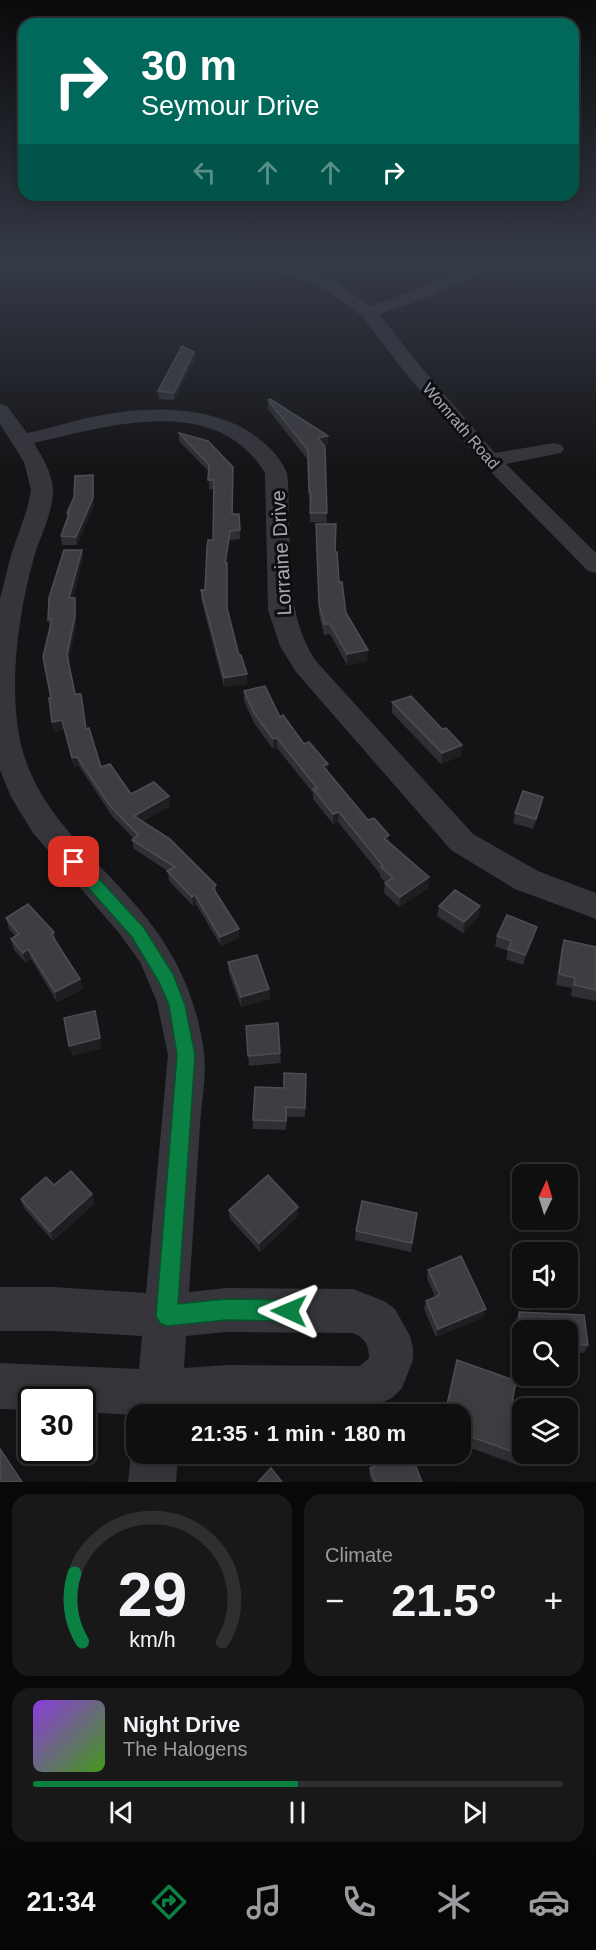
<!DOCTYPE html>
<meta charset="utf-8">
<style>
body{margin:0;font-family:Arial,sans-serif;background:#181819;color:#f1f3f6;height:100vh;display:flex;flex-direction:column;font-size:22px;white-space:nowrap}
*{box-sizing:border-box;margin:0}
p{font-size:20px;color:#9b9c9f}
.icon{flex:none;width:33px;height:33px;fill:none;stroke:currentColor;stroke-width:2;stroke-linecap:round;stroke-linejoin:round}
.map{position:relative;height:1482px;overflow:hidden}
.sheet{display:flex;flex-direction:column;gap:12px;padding:12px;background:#080809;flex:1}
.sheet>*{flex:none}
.banner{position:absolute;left:18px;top:18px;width:561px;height:183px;border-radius:18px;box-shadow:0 3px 15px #0003,0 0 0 2px #2f2f30;background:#00695c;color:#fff;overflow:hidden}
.needle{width:39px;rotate:4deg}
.controls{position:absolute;left:512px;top:1164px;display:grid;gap:12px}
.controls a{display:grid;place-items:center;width:66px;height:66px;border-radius:12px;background:#0f0f10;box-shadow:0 3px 15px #0003,0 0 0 2px #2f2f30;font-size:30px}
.speed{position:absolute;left:18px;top:1386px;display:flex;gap:12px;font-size:30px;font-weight:700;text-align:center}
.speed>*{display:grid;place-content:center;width:78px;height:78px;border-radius:50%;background:#0f0f10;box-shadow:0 3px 15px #0003,0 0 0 2px #2f2f30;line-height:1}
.speed .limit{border:3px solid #111;border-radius:9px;background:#fff;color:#111}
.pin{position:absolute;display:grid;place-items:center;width:51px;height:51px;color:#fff;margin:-26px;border-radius:12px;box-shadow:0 3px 9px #0006}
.me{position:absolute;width:66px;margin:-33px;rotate:271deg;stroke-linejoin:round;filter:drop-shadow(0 0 4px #0008)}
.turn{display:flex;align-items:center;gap:21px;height:126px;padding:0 24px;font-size:27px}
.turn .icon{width:78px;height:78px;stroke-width:2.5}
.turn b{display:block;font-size:42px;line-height:51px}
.lanes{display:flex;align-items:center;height:57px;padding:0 24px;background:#0003;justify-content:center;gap:30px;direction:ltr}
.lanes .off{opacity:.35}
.big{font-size:45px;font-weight:800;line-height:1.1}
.sheet .widget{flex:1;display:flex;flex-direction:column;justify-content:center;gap:9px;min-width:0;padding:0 21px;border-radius:18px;background:#181819}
.sheet .dial{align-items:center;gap:0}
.dial svg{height:156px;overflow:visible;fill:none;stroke:#2f2f30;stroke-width:7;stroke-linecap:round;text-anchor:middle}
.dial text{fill:#f1f3f6;stroke:none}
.song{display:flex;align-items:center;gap:18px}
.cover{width:72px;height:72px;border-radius:9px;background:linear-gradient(135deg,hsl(270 70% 55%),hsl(100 70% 35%))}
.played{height:6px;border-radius:3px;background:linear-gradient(90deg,#0b8043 50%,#2f2f30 50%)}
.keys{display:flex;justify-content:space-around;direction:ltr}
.heat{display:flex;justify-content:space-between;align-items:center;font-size:33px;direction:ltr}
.sheet .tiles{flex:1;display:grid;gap:12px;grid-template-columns:1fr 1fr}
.widget:last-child{grid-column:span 2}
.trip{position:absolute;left:126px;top:1404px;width:345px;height:60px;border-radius:18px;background:#0f0f10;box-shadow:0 3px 15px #0003,0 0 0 2px #2f2f30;font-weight:800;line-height:60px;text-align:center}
.tabs{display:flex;height:96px;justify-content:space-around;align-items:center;background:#060606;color:#9b9c9f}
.tabs .icon{width:42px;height:42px}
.tabs .active{color:#0b8043}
.tabs b{font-size:27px;color:#f1f3f6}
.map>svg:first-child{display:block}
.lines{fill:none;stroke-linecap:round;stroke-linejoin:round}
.minor{fill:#35353b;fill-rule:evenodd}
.wall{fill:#303034}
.shaded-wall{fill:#1f1f22}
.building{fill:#3d3d42;stroke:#4d4e54;stroke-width:1.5}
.route{fill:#0b8043;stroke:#07532c;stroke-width:1.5}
.labels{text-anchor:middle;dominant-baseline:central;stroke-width:6;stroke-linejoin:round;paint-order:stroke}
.far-street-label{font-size:16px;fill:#a6a9b6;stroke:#0f0f11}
.street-label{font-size:20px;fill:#a6a9b6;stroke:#0f0f11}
</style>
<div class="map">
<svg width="596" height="1482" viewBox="0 0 596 1482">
<rect width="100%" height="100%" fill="#141416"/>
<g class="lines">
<g class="minor">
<polygon points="253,261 276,261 335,281 370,306 415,290 484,261 505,261 503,264 427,298 379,314 421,367 495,453 554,443 561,445 564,449 561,453 506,464 596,553 596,573 588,571 483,464 407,375 362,316 323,287 255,264"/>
<path d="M0,404L7,406L27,433C52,428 77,419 102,415C154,405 222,406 263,442C272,449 284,463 287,474C289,485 288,499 289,511C291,563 286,614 315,660L473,834L538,871L596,893V919L515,889L451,850L296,672L280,646L268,610L265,473C216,392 108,426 34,443C43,458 52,473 53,490C53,514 39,538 33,561C19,613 10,675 18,729C32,827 126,873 171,954C188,983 200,1019 204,1053C207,1077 201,1103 200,1127C196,1182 193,1237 189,1292L226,1288L353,1289L384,1301L395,1309L410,1336L413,1348V1360L402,1388L392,1398L362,1412L228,1411L181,1414H136V1418L135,1415L82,1412V1400H32V1410L0,1409V1363L139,1369L142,1336L53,1331H0V1287H53L146,1293L168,1055L157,1002L140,962L119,933L33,833L11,797L0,770V599L11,555L27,509L31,490L24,462L0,424ZM226,1332L353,1333C365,1338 369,1345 369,1358L360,1366L228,1365L184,1368L186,1336Z"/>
<polygon points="136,1442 136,1454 178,1454 176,1482 128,1482 131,1454"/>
</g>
</g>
<g class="wall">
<polygon points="194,352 195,359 174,400 159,399 158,391"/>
<polygon points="268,400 328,445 324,445 327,523 310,522 310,502 309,502 307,459 268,409"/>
<polygon points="179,433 233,476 233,514 239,514 240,539 230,540 227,563 227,610 239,655 247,674 247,684 224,687 201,599 201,590 205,590 213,540 214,489 209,489 209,472 179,441"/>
<polygon points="94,483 94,506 77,545 62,545 61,536 67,517 67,513"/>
<polygon points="316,524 335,552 339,582 346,613 368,650 367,661 347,665 330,634 324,635 319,614"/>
<polygon points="82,550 83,559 73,598 75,598 76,607 76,625 68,664 75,694 86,729 101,767 131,794 169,796 170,806 143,821 216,885 216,893 239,938 221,946 196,904 193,906 169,881 168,871 134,849 132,840 134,839 112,816 79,766 74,767 64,730 54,731 52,722 50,627 48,620"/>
<polygon points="244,691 280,717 368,820 389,835 389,842 428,888 399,907 384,893 385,883 386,883 380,877 380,874 338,822 333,824 313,799 313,793 277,748 273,749 254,723 244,701"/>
<polygon points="392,702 462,745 461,756 441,764 392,713"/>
<polygon points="543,797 541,807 533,829 513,823 515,813"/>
<polygon points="439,906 479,916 463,933 437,916"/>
<polygon points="6,918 54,932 56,941 80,979 83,989 57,1002 31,959 26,963 14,950 11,939 15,936 9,929"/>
<polygon points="537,927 534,937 523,965 506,959 508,951 495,946 497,936"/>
<polygon points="564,940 596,947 596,1001 571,996 572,988 556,985 561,950"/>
<polygon points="228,962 269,989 270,999 241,1007 229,973"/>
<polygon points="246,1026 280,1053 281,1063 249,1066"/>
<polygon points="306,1074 305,1117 287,1117 286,1130 253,1129 253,1120 284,1088"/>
<polygon points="54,1185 95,1203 53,1241 24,1208 21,1199"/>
<polygon points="229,1210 298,1216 260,1252 230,1219"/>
<polygon points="417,1213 411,1252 355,1240 356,1231"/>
<polygon points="428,1270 484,1317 436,1337 424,1309 426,1301 435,1297 427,1278"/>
<polygon points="519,1312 584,1315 588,1345 584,1353 567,1352 567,1330 522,1330 522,1350 519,1350 516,1320"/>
<polygon points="457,1360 512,1403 525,1456 520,1466 460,1444 460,1414 444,1414"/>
<polygon points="370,1468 422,1482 372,1482 369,1474"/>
</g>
<g class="shaded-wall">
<polygon points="194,352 195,359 174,400 174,393"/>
<polygon points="328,436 328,445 318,447 318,438"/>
<polygon points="93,475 94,483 94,506 77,545 76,537"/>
<polygon points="230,531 230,540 226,572 225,563"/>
<polygon points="82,550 83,559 71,608 69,598"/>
<polygon points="75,598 76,607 76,625 68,664 67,655"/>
<polygon points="368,650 367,661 347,665 347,654"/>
<polygon points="247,674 247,684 224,687 224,678"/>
<polygon points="62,720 64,730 54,731 52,722"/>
<polygon points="277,738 277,748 273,749 273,739"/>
<polygon points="462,745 461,756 441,764 442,753"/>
<polygon points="77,757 79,766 74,767 72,758"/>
<polygon points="328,764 328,774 323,766"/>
<polygon points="169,796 170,806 135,825 134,816"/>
<polygon points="543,797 541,807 533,829 536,819"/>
<polygon points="339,812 338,822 333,824 333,814"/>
<polygon points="389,835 388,845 384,838"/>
<polygon points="429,877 428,888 399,907 400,897"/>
<polygon points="195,895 196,904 193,906 192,897"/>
<polygon points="480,906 479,916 463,933 464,922"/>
<polygon points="537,927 534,937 523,965 525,955"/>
<polygon points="239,929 239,938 221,946 220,937"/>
<polygon points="28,949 31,959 26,963 23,953"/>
<polygon points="80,979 83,989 57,1002 55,992"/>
<polygon points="269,989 270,999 241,1007 241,997"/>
<polygon points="97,1021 102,1049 72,1056 69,1046"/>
<polygon points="92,1194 95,1203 53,1241 50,1232"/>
<polygon points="298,1207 298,1216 260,1252 259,1243"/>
<polygon points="486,1309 484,1317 436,1337 438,1329"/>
</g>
<g class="building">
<polygon points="182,346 194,352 174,393 158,391"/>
<polygon points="270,399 328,436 318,438 325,447 327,513 310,513 311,493 309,492 308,450 268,400"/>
<polygon points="179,433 208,441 233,467 232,514 239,514 240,530 230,531 225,563 227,563 227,608 239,655 241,655 247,674 224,678 201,590 205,590 207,547 208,540 213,540 214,480 208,480 209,465"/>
<polygon points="93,475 93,498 76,537 61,536 69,514 67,513 74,497 75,476"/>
<polygon points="316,524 336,524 335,552 337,552 339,582 342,582 346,613 368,650 347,654 330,624 324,624 319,604"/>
<polygon points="64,550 82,550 69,598 75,598 75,616 67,655 75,694 81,694 86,729 89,728 101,767 110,764 131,794 154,782 169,796 134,816 170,839 216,885 213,888 239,929 220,937 195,895 192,897 167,871 175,867 132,840 138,835 110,806 77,757 72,758 62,720 52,722 49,698 51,698 43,657 52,619 48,620 49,598"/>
<polygon points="265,686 280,717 283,715 304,744 309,742 328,764 323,766 368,820 374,818 389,835 384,838 429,877 400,897 385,883 393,878 381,867 383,866 339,812 333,814 313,789 317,788 277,738 273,739 254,713 244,691"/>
<polygon points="411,696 442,729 446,728 462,745 442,753 392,702"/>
<polygon points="523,791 543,797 536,819 515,813"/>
<polygon points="455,890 480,906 464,922 439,906"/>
<polygon points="28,904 54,932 51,934 80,979 55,992 28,949 23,953 11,939 19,934 6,918"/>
<polygon points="507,915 537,927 525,955 508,949 512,941 497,936"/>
<polygon points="564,940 596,947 596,990 574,985 575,978 559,974"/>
<polygon points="257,955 269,989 241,997 228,962"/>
<polygon points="95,1011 100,1038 69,1046 64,1018"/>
<polygon points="278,1023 280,1053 248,1056 246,1026"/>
<polygon points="284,1073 306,1074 305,1108 286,1107 286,1121 253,1120 255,1087 284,1088"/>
<polygon points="71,1171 92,1194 50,1232 21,1199 46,1177 54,1185"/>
<polygon points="268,1175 298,1207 259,1243 229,1210"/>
<polygon points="362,1201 417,1213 412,1243 356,1231"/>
<polygon points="461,1256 486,1309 438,1329 426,1301 440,1295 428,1270"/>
<polygon points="519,1312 584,1315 588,1345 567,1344 567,1330 522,1330 522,1340"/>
<polygon points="457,1360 516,1381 512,1403 527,1408 522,1408 522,1454 525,1454 525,1456 460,1433 460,1414 445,1414"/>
<polygon points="0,1449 22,1482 0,1482"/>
<polygon points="405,1454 411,1454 422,1482 375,1482 370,1468"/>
<polygon points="271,1468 282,1482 258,1482"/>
</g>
<linearGradient id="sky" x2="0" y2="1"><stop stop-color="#0b0b0c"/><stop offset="0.56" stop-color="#343a47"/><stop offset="1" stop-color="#343a47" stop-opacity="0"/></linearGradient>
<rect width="596" height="468" fill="url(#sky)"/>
<polygon class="route" points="74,856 80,858 144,928 173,974 185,1005 195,1055 178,1304 226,1299 289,1300 297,1303 300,1311 297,1318 289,1321 226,1320 167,1326 160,1323 156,1316 177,1055 169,1005 159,982 132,937 69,866 67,862 69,858"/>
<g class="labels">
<g class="far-street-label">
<text transform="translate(461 426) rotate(49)">Womrath Road</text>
</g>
<g class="street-label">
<text transform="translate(281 553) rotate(-93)">Lorraine Drive</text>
</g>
</g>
</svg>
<div class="controls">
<a><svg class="needle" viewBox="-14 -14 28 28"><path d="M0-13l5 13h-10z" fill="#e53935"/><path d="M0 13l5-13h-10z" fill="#9b9c9f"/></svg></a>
<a><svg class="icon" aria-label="sound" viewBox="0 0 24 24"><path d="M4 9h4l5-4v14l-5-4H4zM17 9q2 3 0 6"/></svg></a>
<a><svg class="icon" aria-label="search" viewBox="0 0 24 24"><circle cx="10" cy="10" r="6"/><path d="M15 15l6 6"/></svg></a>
<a><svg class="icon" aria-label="layers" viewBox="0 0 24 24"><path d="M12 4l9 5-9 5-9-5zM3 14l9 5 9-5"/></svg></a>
</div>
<div class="speed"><div class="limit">30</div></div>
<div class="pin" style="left:74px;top:862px;background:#d93025"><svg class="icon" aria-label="arrive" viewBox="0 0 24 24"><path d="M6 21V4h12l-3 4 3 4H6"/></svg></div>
<svg class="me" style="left:289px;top:1311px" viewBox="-20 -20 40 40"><path d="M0-17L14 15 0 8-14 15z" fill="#0b8043" stroke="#fff" stroke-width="4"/></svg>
<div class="trip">21:35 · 1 min · 180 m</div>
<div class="banner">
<div class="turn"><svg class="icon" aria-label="right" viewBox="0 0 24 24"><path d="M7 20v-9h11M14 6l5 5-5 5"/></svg><div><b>30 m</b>Seymour Drive</div></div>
<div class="lanes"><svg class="icon off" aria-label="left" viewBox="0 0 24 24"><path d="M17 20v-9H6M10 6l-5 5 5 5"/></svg><svg class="icon off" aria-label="ahead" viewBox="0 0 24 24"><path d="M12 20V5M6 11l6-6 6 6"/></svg><svg class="icon off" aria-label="ahead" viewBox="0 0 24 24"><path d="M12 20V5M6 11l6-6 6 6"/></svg><svg class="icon" aria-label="right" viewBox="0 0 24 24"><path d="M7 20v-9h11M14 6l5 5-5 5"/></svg></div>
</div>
</div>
<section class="sheet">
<div class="tiles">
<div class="widget dial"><svg viewBox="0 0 100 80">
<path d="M14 69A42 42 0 1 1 86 69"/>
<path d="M14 69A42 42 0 0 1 10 34" stroke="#0b8043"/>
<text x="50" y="56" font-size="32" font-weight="700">29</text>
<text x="50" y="72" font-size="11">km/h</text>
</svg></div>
<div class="widget"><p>Climate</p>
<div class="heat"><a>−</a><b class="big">21.5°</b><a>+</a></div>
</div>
<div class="widget">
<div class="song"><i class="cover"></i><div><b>Night Drive</b><p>The Halogens</p></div></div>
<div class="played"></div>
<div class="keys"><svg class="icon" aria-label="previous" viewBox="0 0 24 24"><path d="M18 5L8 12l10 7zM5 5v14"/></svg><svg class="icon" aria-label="pause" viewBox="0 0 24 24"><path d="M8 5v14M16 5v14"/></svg><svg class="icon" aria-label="next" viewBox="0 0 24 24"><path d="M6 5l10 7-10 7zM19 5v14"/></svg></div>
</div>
</div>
</section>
<nav class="tabs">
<b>21:34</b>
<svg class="icon active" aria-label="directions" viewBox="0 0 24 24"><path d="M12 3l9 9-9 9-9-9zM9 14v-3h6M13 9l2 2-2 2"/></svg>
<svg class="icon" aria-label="music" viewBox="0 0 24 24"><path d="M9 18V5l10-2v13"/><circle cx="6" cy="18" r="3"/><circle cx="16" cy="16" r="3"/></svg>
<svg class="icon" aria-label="phone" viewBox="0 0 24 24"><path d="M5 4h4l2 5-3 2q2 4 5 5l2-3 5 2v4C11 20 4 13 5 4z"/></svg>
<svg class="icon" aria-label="climate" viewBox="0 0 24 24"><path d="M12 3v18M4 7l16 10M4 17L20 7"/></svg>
<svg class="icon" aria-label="car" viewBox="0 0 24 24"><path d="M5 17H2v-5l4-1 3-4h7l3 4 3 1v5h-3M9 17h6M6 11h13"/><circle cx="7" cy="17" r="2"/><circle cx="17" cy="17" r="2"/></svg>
</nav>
